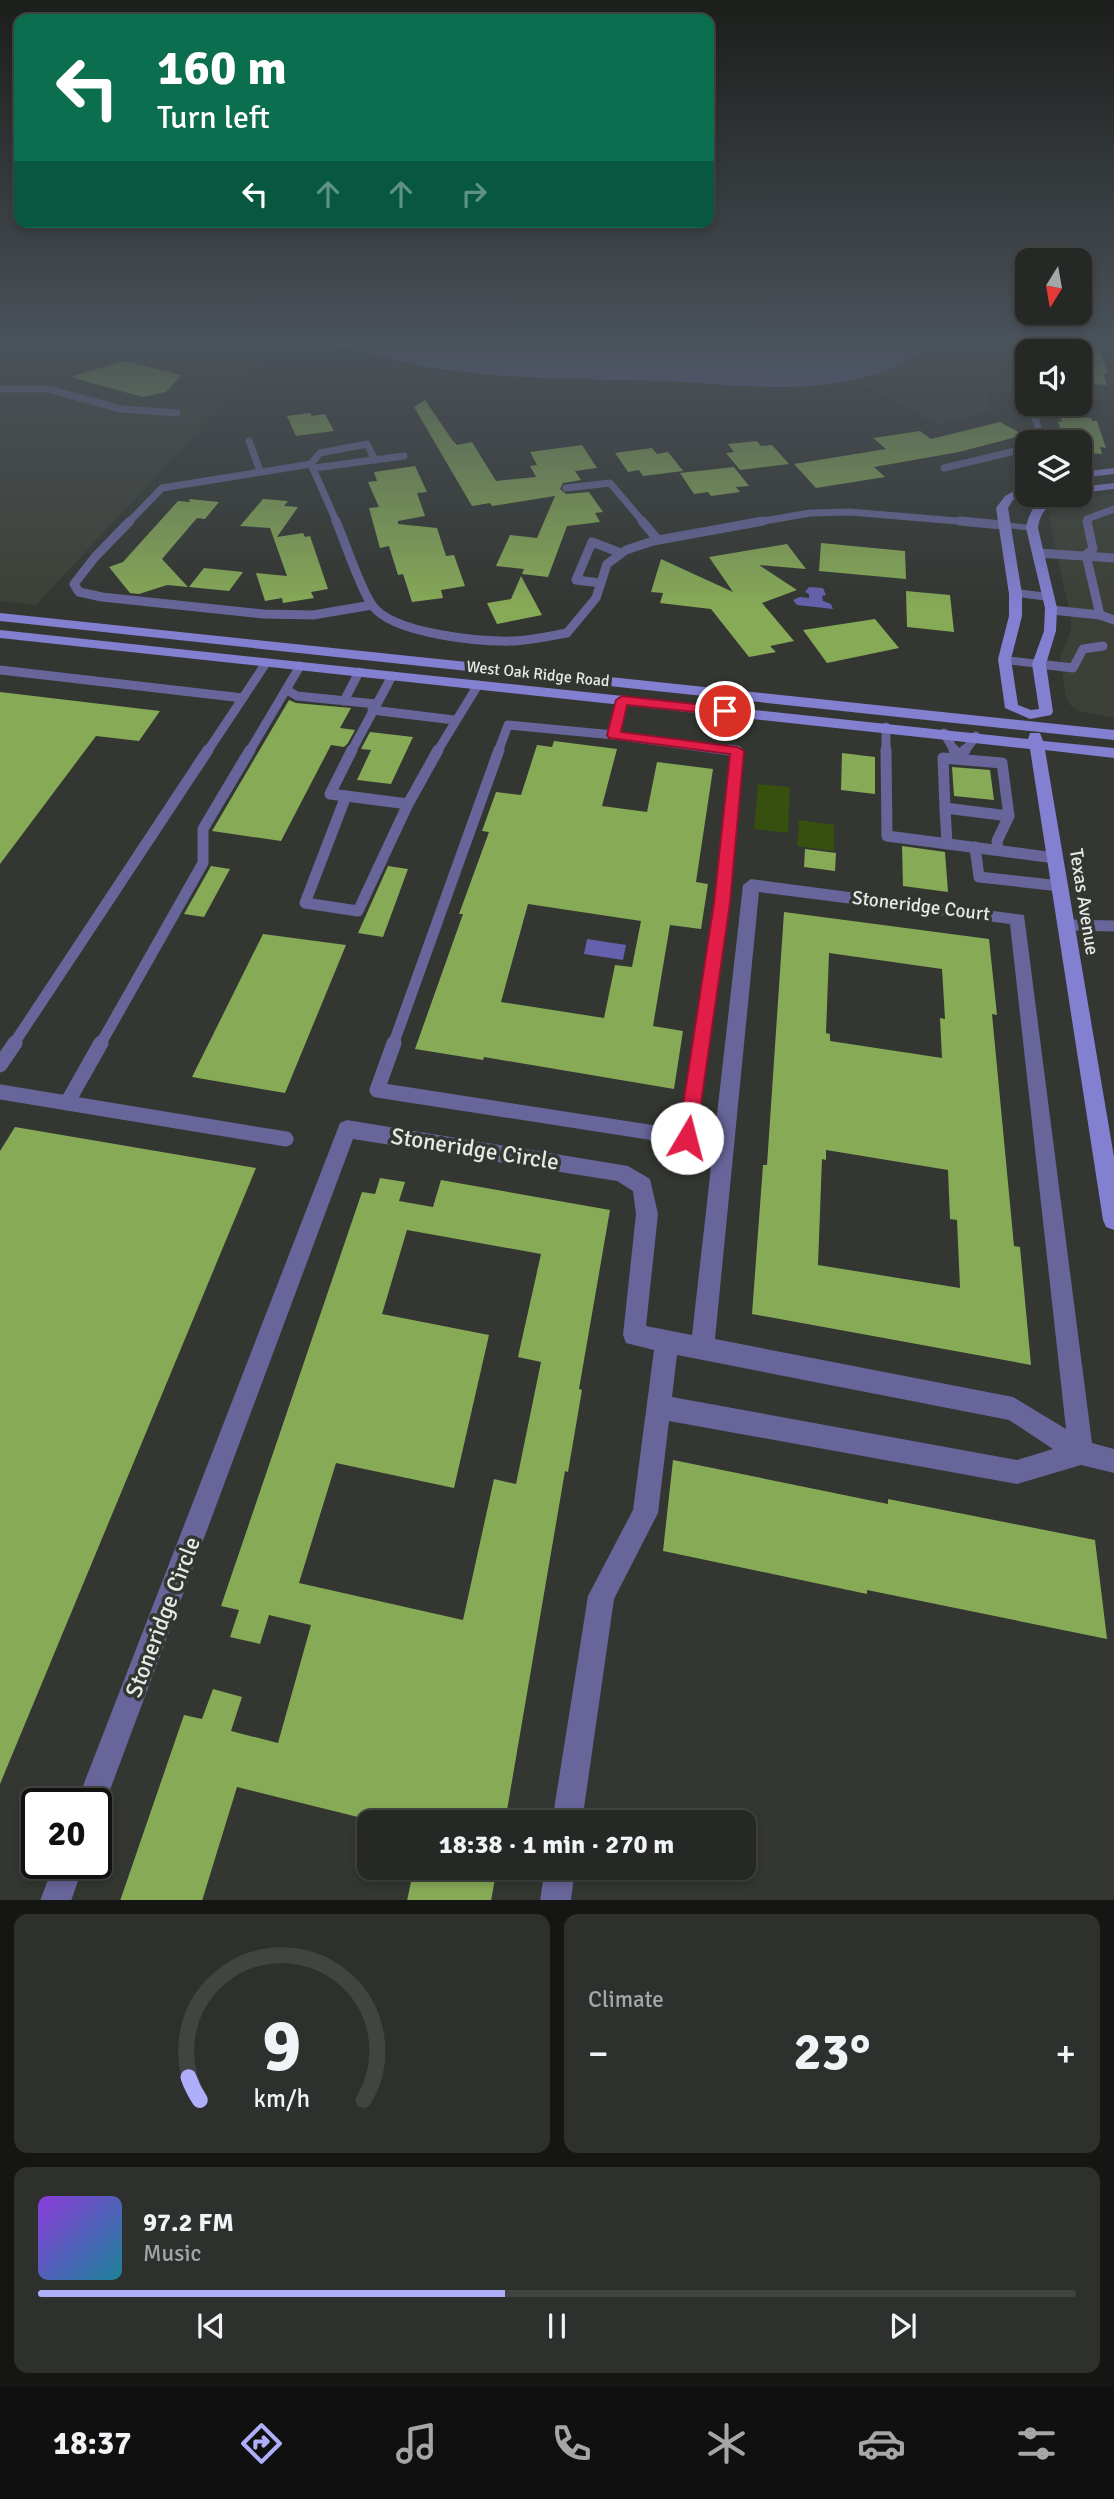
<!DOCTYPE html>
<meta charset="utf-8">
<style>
body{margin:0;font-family:Signika,sans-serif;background:#2e302d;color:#f1f3f6;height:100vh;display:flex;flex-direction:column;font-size:26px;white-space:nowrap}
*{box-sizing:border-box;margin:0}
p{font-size:23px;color:#a4a6a7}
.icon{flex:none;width:38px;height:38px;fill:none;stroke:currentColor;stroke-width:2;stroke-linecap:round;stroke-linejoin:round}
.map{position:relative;height:1900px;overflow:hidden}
.drawer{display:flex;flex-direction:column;gap:14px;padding:14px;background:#151614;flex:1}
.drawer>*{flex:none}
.guide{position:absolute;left:14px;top:14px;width:700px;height:214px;border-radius:14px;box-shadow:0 4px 10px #0003,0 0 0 2px #424442;background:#0b6e4f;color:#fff;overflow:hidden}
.needle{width:46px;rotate:191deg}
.tools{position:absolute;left:1015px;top:248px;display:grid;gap:14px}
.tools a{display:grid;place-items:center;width:77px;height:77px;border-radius:14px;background:#262825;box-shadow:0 4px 10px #0003,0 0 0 2px #424442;font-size:35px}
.speed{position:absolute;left:21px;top:1788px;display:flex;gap:14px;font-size:35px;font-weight:700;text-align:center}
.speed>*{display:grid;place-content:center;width:91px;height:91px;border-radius:50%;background:#262825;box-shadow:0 4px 10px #0003,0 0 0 2px #424442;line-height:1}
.speed .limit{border:4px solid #111;border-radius:10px;background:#fff;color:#111}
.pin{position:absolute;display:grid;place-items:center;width:60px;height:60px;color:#fff;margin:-30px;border:4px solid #fff;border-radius:50%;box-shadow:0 2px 7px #0007}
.me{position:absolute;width:77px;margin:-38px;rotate:8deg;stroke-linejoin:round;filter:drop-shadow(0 0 5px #0008)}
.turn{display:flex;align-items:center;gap:24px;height:147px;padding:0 28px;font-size:32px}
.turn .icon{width:91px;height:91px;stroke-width:2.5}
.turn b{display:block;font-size:49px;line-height:60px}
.lanes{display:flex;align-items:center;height:66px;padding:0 28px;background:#0003;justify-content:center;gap:35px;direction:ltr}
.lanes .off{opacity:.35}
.big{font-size:52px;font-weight:700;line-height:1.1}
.drawer .tile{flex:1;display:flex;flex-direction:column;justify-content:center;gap:10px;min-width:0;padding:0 24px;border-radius:14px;background:#2e302d}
.drawer .dial{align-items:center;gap:0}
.dial svg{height:182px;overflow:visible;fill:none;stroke:#424442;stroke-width:7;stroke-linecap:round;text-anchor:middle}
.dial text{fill:#f1f3f6;stroke:none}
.song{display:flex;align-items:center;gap:21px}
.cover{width:84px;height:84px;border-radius:10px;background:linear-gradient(135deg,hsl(270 70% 55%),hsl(190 70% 35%))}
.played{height:7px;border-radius:4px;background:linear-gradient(90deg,#afaefa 45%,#424442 45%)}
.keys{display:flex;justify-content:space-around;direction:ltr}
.heat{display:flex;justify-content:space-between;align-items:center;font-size:38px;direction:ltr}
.drawer .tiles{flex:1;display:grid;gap:14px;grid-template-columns:1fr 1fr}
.tile:last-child{grid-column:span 2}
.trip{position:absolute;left:357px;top:1810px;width:399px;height:70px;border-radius:14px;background:#262825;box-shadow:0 4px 10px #0003,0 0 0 2px #424442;font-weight:700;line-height:70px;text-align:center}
.dock{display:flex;height:112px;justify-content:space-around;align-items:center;background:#0f100f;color:#a4a6a7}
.dock .icon{width:49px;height:49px}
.dock .current{color:#afaefa}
.dock b{font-size:32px;color:#f1f3f6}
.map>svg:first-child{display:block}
.built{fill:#3c4036}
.green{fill:#374f0f}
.water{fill:#6561ad}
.building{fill:#87aa57;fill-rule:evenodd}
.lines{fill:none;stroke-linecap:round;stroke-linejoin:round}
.lane-far3{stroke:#676599;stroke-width:7}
.lane-far2{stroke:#676599;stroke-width:9}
.lane-far1{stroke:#676599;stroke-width:11}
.lane{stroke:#676599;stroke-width:15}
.street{fill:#676599;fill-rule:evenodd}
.secondary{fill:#837fd1;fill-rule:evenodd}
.route{fill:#e11d48;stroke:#92132f;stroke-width:2}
.labels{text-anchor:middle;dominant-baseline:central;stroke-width:7;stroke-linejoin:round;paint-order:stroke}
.far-street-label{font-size:16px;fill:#e7e9e5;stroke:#333631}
.street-label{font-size:19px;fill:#e7e9e5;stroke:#333631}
.near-street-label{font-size:23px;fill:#e7e9e5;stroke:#333631}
</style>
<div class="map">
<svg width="1114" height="1901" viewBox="0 0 1114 1901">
<rect width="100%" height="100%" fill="#333631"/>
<g class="built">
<polygon points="0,344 279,344 36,605 0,601"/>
<polygon points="857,344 1114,344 1114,408 1111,401 1080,399 1080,352 1027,352 1027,395 988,392 991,412 938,425 817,360"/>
<polygon points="1114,493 1114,718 1079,711 1071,706 1066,698 1060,657 1071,630 1071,620 1049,518 1055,509 1079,499"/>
</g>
<g class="green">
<polygon points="758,784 790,787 788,833 754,829"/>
<polygon points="799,820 834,825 834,851 797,846"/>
</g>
<g class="water">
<path d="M326,344H932C852,404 757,385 664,381C594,379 526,380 456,371C413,366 369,353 326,344Z"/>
<polygon points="809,587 823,588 826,595 822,596 823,601 831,604 833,609 797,605 793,600 800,597 809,598 809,594 805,592"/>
<polygon points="587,939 626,945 623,960 584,954"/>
</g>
<g class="building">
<polygon points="1080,344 1097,344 1108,373 1103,373 1107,385 1080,383"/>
<polygon points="124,361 181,375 166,392 143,397 70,377"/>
<polygon points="425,400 453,441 457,445 472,442 496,481 536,477 530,466 537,465 530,452 582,445 597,468 575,471 581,480 563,483 560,489 566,494 589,492 603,512 595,513 600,522 567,526 548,577 522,574 524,569 496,566 510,535 537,538 555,496 492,506 490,503 472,506 414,407"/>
<polygon points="310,413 312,416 325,414 334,431 296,436 287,416"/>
<polygon points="1080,417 1091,418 1092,421 1097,421 1106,448 1100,447 1102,454 1080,452 1080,443 1064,443 1058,421 1062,422 1061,418"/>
<polygon points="1000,422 1024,435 959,452 874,467 885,477 816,488 794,464 886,449 873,438 920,431 931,439"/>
<polygon points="757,441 761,446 772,445 789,464 740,470 726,453 734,452 728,444"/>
<polygon points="652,448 657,454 668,452 683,471 643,476 639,470 628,472 615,453"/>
<polygon points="415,466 427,492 417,493 425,516 398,521 398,524 437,528 446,556 454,555 465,586 441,590 443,598 412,602 403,574 398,575 389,546 380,548 369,508 379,507 368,482 377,481 374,472"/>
<polygon points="734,467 749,486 736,487 740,492 711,496 708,492 694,494 680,473"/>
<polygon points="189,499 219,502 205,519 197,518 162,559 188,587 167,585 139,594 130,593 109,567 123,562 178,501 190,502"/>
<polygon points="263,499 288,501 284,506 298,507 277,537 303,533 305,537 310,536 328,589 311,592 314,598 283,603 282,598 265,601 256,573 287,576 270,528 240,526"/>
<polygon points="821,543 905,551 906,579 819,571"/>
<polygon points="787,544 806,569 759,565 797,590 762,603 794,641 770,646 776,652 749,657 711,609 660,603 663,593 651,592 661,559 733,592 709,557"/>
<polygon points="204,568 243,572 229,591 189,587"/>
<polygon points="521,576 542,615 497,624 487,603 511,599"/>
<polygon points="906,591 950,595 954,632 907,627"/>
<polygon points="875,619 899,648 827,663 803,630"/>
<polygon points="0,692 160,711 139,741 96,736 0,864"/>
<polygon points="289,700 296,703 351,708 340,728 355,730 348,743 344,747 331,745 281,841 212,831"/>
<polygon points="370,732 413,737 391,784 357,780 371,750 361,749"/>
<path d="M554,741L617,749L602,806L647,812L657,762L713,769L696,882L708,884L701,929L670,925L653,1026L683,1031L674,1089L484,1057L483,1060L415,1049L463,914H459L489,832L482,831L496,792L521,795L537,745L552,747ZM528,904L641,921L632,967L615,965L604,1018L501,1002Z"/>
<polygon points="842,753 875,757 875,794 841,790"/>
<polygon points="952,767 990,770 994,800 954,796"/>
<polygon points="902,846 945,852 948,892 903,886"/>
<polygon points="805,849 836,853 835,871 804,867"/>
<polygon points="211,866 230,869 204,917 184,914"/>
<polygon points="388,866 408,869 383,937 358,933"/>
<path d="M784,912L989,939L997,1015L992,1014L1014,1246L1020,1247L1031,1365L752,1314L763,1165H767ZM829,953L942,969L945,1019L940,1018L942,1058L830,1041V1034L826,1033ZM826,1150L948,1170L950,1219L957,1220L960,1288L818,1265L822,1159L826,1160Z"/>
<polygon points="263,934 346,945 285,1093 192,1077"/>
<polygon points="15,1127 256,1168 0,1784 0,1151"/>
<path d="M380,1178L405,1182L399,1201L433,1207L441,1180L610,1210L579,1389L582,1390L568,1472L565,1471L505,1822H378L237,1787L202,1901H120L184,1715L202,1719L213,1689L242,1697L231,1731L278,1743L311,1625L269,1615L260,1644L230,1637L239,1610L221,1606L362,1192L375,1194ZM407,1230L541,1254L518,1357L541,1362L516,1484L494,1479L463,1620L299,1583L336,1463L454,1488L489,1335L382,1314Z"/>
<polygon points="673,1460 888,1504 888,1499 1095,1540 1107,1639 867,1590 867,1594 663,1551"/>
<polygon points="414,1867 497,1867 491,1901 407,1901"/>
</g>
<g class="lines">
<g class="lane-far3">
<polyline points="0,389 48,389 121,409 177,413"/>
<polyline points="249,441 260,471"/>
<polyline points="1039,443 1041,438 1033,410 1075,413"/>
<polyline points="311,464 337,523"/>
<polyline points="314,468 404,456"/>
<polyline points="944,468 1024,449 1027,452"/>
<polyline points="566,488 610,483 644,523"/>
<polyline points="128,523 162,488 311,464 320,453 367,444 375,460"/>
<polyline points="753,523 810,513 850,512 981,523"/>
<polyline points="1088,523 1087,519 1114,509"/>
</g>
<g class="lane-far2">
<polyline points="130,521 95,557 74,584 79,592 102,597 263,614 313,615 372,605"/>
<path d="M336,521C346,544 359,586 372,605C392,634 481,642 514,641C531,640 550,636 567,633L596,598L607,564L626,550L653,541L763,521"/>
<polyline points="642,521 658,540"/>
<polyline points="960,521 1002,525"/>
<polyline points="1087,521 1093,549 1086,555 1100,615"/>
<polyline points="1038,553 1114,558"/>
<polyline points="601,583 576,580 592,542 621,553"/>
<polyline points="1052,610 1100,615 1114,620"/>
<polyline points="1039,664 1073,668 1083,649 1103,646"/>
<polyline points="0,670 243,698"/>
<polyline points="287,690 297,696 376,704"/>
<polyline points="344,701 359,672"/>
<polyline points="372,710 454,720"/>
<polyline points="886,727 886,752"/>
<polyline points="944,733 955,752"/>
<polyline points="614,735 622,700"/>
<polyline points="207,752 266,663"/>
<polyline points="249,752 300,666"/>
<polyline points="351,752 392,676"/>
<polyline points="437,752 478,685"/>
<polyline points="498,752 508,725 614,735 737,752"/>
<polyline points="964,752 976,736"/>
</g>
<g class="lane-far1">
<polyline points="886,750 887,836 1055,858"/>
<polyline points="954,750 959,758 965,750"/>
<polygon points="943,758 1002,763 1009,816 945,808"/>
<polyline points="346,796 330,794 352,750"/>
<polygon points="346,796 408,804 358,911 305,903"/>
<polyline points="408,804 438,750"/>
<polyline points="945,808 947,844"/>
<polyline points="975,847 979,877 1060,886"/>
<polyline points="998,850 997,841 1009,816"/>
<polyline points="1066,925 1114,926"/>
<polyline points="13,1045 208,750"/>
<polyline points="100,1045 203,863 203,829 250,750"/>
<polyline points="393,1045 499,750"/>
<polyline points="701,1045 722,903 737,751 729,750"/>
</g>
<g class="lane">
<polyline points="394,1043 377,1090 687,1138 701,1043"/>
<polyline points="0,1065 15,1043"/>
<polyline points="0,1092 286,1139"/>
<polyline points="67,1103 101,1043"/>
</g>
<g class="street">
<polygon points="1002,522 1032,525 1038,528 1032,531 998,527 996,525"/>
<polygon points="1015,589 1049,593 1055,597 1049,601 1011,596 1009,593"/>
<polygon points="1004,656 1039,660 1046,664 1039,668 999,663 999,657"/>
<path d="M751,879L1024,915L1092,1443L1114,1449V1473L1081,1465L1017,1484L669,1421L658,1513L614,1599L582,1822H552L588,1596L633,1510L654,1350L626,1343L623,1335L636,1214L633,1191L617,1181L353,1139L101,1814L96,1817V1804H76L340,1123L347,1120L628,1166L650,1179L658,1214L646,1326L692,1335L743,885ZM759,892L1010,924L1066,1429L1013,1397L715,1339ZM677,1355L1009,1420L1053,1449L1017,1460L672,1397Z"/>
<polygon points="54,1864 84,1864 71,1901 40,1901"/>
<polygon points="545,1867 575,1867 571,1901 540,1901"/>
</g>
<g class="secondary">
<polygon points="1114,468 1114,474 1080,478 1080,472"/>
<polygon points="1114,483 1114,489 1080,493 1080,487"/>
<path d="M1027,484V492L1013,500L1008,508L1022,594V616L1011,659L1018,705L1031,710L1039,709L1032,664L1044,631L1045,608L1026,528C1030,504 1043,495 1066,495C1051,506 1041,507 1038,528L1057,608L1056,631L1046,664L1053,712L1051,715L1030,719L1005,708L998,659L1009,616V594L996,508L1005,496Z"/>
<polygon points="0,613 1114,730 1114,740 0,621"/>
<polygon points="0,630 1028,739 1030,733 1040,733 1043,741 1114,748 1114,758 1045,750 1114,1157 1114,1230 1106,1227 1103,1220 1030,749 0,638"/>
</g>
</g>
<linearGradient id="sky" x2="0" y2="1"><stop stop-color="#1c1e1b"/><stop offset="0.56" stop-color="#4a525a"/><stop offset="1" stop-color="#4a525a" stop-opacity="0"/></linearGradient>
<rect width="1114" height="610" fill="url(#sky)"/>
<polygon class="route" points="622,696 730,708 730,713 725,715 627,705 621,732 737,747 744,751 730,903 696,1138 694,1143 687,1146 681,1143 678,1138 714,903 730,754 609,738 607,735 616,700"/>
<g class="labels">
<g class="far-street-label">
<text transform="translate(538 674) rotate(6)">West Oak Ridge Road</text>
</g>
<g class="street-label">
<text transform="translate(1084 902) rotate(81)">Texas Avenue</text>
<text transform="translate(921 906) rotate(7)">Stoneridge Court</text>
</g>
<g class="near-street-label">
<text transform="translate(475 1149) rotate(9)">Stoneridge Circle</text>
<text transform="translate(163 1617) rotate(-69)">Stoneridge Circle</text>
</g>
</g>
</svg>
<div class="tools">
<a><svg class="needle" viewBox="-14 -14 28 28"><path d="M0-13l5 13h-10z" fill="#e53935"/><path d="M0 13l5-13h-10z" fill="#a4a6a7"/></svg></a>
<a><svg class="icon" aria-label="sound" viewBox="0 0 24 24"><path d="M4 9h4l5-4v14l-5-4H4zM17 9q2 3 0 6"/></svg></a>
<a><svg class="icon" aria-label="layers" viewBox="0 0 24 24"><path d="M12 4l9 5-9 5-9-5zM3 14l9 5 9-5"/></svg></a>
</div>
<div class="speed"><div class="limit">20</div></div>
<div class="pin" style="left:725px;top:711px;background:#d93025"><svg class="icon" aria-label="arrive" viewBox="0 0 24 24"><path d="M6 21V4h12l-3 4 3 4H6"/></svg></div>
<svg class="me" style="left:687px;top:1138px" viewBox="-20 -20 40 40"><circle r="19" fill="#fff"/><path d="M0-13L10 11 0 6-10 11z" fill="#e11d48"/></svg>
<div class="trip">18:38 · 1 min · 270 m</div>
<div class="guide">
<div class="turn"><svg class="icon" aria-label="left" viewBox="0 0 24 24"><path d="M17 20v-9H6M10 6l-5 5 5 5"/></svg><div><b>160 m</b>Turn left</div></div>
<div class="lanes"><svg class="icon" aria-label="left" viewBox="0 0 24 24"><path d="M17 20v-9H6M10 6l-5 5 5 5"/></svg><svg class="icon off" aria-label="ahead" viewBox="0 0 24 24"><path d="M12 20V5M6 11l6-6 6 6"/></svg><svg class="icon off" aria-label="ahead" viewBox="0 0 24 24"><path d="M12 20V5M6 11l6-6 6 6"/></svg><svg class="icon off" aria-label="right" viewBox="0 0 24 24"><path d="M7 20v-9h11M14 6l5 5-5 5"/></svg></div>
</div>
</div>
<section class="drawer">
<div class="tiles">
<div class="tile dial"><svg viewBox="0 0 100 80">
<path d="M14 69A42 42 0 1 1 86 69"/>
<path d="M14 69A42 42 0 0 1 9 59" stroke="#afaefa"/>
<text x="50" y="56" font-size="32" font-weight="700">9</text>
<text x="50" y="72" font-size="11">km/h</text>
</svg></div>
<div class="tile"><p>Climate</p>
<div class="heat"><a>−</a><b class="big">23°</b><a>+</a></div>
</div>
<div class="tile">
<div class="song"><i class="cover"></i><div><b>97.2 FM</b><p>Music</p></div></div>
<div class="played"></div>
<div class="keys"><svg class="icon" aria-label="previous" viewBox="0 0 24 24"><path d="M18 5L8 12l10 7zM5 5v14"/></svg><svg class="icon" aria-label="pause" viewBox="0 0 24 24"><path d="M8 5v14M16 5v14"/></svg><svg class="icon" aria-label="next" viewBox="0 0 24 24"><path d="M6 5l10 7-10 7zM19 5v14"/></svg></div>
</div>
</div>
</section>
<nav class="dock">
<b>18:37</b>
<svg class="icon current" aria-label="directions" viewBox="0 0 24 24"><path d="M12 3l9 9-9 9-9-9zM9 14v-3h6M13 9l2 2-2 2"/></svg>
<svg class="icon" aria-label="music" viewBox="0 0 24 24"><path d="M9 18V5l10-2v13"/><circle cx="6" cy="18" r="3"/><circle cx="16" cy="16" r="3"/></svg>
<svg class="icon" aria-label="phone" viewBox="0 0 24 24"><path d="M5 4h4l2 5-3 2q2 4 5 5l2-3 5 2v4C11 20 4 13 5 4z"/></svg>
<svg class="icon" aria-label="climate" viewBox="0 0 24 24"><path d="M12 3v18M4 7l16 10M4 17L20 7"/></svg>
<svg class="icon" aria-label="car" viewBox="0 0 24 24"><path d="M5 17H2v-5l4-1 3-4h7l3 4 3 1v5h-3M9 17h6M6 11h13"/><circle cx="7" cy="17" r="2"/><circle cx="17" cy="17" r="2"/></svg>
<svg class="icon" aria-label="filters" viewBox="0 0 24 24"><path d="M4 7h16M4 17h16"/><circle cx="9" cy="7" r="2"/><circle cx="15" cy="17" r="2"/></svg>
</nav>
